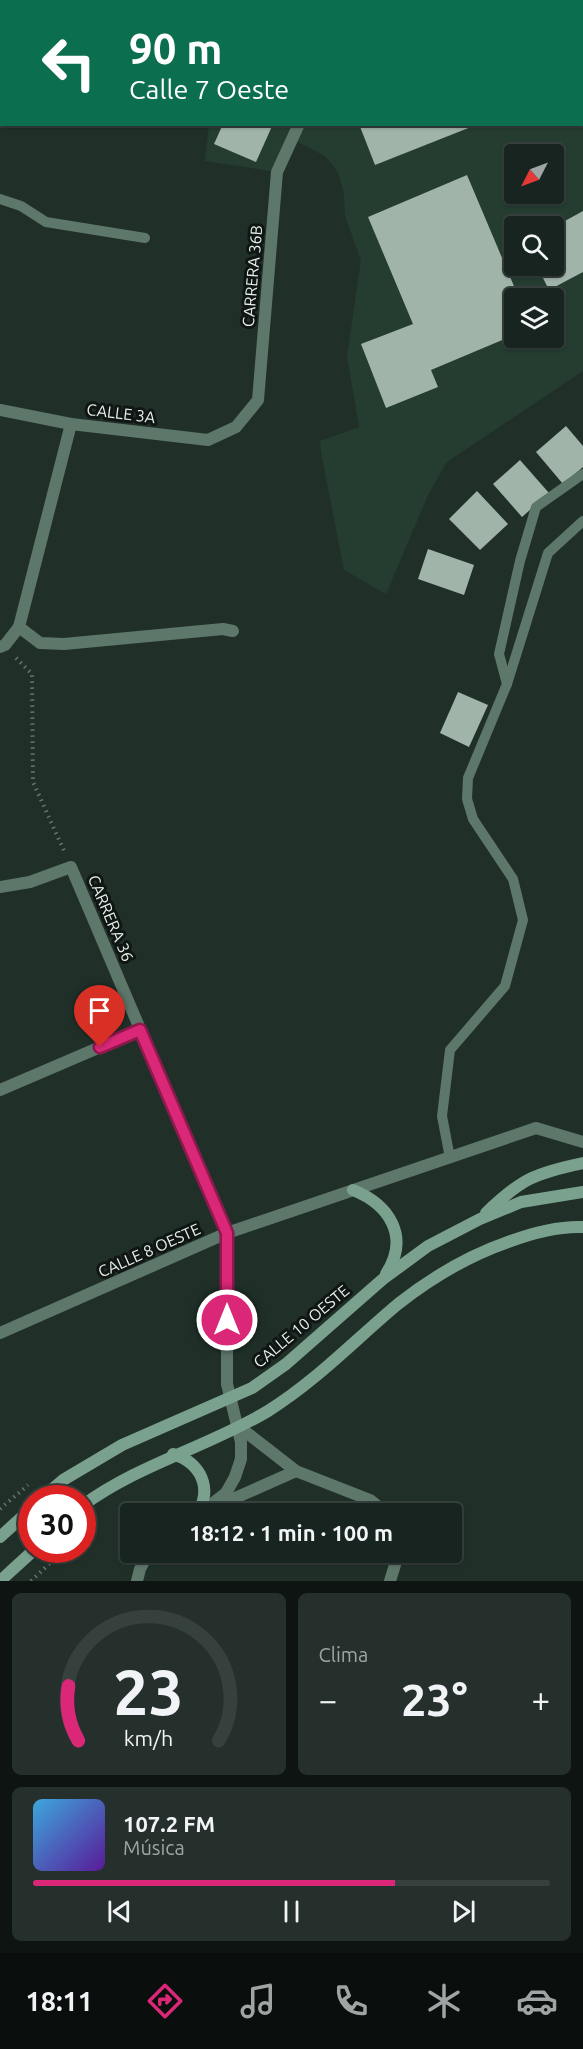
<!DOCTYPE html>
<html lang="es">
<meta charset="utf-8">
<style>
body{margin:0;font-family:Ubuntu,sans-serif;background:#25302c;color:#f1f3f6;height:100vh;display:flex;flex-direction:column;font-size:22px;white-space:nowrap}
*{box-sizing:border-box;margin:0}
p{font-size:20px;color:#9fa4a4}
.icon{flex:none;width:33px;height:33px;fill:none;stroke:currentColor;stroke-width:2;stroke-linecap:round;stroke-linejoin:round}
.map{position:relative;height:1581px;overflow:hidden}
.side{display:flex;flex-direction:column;gap:12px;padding:12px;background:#0d1411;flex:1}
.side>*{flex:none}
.banner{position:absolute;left:0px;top:0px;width:584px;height:126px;box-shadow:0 2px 4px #0004,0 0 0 2px #36413d;background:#0b6e4f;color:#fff;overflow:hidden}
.needle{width:39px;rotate:228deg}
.fabs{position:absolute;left:504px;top:144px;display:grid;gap:12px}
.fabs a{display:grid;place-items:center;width:60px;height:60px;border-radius:6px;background:#18241f;box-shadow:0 2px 4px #0004,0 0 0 2px #36413d;font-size:30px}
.speed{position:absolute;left:18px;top:1485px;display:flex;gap:12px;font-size:30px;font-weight:700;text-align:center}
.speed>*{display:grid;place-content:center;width:78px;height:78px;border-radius:50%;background:#18241f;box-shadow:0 2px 4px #0004,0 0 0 2px #36413d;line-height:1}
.speed .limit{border:9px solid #d22;background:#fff;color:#111}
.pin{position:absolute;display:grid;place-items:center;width:51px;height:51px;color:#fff;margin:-62px -26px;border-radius:50% 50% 50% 0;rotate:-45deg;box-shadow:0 0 6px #0007}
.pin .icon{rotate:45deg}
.me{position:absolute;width:66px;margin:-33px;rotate:0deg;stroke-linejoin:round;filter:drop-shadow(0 0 4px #0008)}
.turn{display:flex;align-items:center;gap:21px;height:126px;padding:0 30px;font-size:27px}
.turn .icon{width:78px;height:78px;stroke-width:2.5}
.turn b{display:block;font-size:42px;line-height:51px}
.big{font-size:45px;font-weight:600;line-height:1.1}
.side .card{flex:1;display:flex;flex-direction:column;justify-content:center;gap:9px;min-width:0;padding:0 21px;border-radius:9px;background:#25302c}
.side .dial{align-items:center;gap:0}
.dial svg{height:156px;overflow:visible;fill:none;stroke:#36413d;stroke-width:7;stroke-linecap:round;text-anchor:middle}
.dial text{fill:#f1f3f6;stroke:none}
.song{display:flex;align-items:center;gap:18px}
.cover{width:72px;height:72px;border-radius:9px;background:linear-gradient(135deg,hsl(200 70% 55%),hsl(270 70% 35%))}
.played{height:6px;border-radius:3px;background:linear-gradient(90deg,#db2777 70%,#36413d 70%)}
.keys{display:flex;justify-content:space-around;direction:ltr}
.heat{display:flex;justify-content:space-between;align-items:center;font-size:33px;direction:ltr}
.side .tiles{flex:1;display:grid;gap:12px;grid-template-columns:1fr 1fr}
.card:last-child{grid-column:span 2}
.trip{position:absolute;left:120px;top:1503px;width:342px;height:60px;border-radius:6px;background:#18241f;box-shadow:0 2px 4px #0004,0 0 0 2px #36413d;font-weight:600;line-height:60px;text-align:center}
.dock{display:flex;height:96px;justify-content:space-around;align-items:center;background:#0a0e0c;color:#9fa4a4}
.dock .icon{width:42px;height:42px}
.dock .active{color:#db2777}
.dock b{font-size:27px;color:#f1f3f6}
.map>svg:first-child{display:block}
.built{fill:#253c31;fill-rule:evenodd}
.building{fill:#a1b4aa}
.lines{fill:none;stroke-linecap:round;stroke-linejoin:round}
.path{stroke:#67746e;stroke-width:4;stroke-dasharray:1.5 4.5;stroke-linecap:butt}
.lane{stroke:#5e776b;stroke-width:10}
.street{stroke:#5e776b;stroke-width:12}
.secondary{stroke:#79a18e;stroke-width:12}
.route-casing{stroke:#8e194d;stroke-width:15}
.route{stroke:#db2777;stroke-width:10}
.labels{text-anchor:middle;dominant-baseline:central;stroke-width:6;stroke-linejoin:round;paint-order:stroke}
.street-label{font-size:16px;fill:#e7f0eb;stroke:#0f1613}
</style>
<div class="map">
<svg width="583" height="1581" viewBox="0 0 583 1581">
<rect width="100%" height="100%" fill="#203029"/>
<path class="built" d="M225,0H583V371L447,462L428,495L386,594L344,570L321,452L320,441L359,427L347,356L361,260L345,216L344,193L338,172L325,156L292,139L277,172L205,161L209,125L582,124V2ZM514,154H554V194H514ZM514,226H554V266H514ZM514,298H554V338H514Z"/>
<g class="building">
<polygon points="223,124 273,124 256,162 214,144"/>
<polygon points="359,124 476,124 476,125 375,165"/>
<polygon points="467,175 519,298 514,298 514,335 431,370 438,387 386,408 361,344 413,324 368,217"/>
<polygon points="583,211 583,272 549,290 537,266 554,266 554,227"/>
<polygon points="566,426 583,446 583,467 563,484 536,452"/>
<polygon points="520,460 549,493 522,517 493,484"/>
<polygon points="477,491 508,524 480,550 449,519"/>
<polygon points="428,549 474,565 464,595 418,579"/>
<polygon points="458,692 488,705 469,747 440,733"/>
</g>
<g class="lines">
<g class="path">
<polyline points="16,658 32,674 33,782 65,853"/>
<polyline points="0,1509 28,1485"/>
<polyline points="82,1532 95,1520"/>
<polyline points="31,1581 64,1550"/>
</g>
<g class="lane">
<polyline points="0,199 21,206 46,222 145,238"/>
<polyline points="507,684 499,654 520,561 536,507 583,474"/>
<polyline points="450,1158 442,1116 450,1050 505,986 523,920 513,879 473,819 467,799 468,778 507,684 548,553 583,521"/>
</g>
<g class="street">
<polyline points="5,2 5,0"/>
<polyline points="552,2 556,0"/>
<polyline points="0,33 2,23"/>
<polyline points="0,410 71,424 208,440 236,427 258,400 277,172 299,124"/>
<polyline points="19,627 40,643 64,644 223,629 233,631"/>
<polyline points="0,647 5,645 19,627 71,424"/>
<polyline points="0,887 30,882 71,867 227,1233 227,1384 241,1442 241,1459 235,1477 226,1493 199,1514"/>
<polyline points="0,1090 140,1030"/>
<polyline points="0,1333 227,1233 536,1128 583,1142"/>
<polyline points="238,1426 296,1471 370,1500 387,1514"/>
<polyline points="217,1506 296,1471"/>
<polyline points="137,1581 140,1569 149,1552"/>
<polyline points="390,1581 399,1552"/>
</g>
<g class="secondary">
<path d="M353,1190C390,1205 410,1237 386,1274"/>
<path d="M486,1213C521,1179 535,1173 583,1163"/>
<path d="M173,1454C201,1463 213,1488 197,1514"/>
<polyline points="42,1498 63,1480 122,1445 252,1388 286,1364 383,1279 428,1246 480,1219 521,1202 583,1192"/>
<path d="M82,1506C139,1464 208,1447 268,1411C316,1381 355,1340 398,1304C431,1278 468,1256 508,1242C532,1233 557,1226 583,1227"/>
<polyline points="0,1537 32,1508"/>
<polyline points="0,1581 34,1550"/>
</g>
</g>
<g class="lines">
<g class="route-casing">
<polyline id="route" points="100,1047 140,1030 227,1233 227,1320"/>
</g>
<use href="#route" class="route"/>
</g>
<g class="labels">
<g class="street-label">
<text transform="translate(252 276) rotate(-85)">CARRERA 36B</text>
<text transform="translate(121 413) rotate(7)">CALLE 3A</text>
<text transform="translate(111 918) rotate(67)">CARRERA 36</text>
<text transform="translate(149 1250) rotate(-24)">CALLE 8 OESTE</text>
<text transform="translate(301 1326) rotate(-40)">CALLE 10 OESTE</text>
</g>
</g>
</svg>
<div class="fabs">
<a><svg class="needle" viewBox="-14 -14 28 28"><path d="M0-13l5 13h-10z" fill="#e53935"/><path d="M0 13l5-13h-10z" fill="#9fa4a4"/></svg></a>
<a><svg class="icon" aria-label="search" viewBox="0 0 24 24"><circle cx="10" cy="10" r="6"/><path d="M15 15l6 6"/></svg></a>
<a><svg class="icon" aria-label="layers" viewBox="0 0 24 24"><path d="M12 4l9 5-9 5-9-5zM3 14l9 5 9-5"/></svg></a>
</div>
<div class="speed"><div class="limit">30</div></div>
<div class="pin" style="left:100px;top:1047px;background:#d93025"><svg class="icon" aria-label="arrive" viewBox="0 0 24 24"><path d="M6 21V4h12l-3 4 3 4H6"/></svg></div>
<svg class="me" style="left:227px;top:1320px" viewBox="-20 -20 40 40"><circle r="17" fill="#db2777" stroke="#fff" stroke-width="3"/><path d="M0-11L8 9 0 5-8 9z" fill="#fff"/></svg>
<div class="trip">18:12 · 1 min · 100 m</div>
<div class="banner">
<div class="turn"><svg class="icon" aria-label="left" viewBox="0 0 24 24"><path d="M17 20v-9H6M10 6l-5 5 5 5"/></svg><div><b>90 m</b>Calle 7 Oeste</div></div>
</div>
</div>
<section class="side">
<div class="tiles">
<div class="card dial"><svg viewBox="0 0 100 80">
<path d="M14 69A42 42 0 1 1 86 69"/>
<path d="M14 69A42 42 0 0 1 9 41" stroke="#db2777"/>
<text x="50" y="56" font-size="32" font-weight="700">23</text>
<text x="50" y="72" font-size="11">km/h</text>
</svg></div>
<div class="card"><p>Clima</p>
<div class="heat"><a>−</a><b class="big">23°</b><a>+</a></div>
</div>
<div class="card">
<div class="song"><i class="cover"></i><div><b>107.2 FM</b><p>Música</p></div></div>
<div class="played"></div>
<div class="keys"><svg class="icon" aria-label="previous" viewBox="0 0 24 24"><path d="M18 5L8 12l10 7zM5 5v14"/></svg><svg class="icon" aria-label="pause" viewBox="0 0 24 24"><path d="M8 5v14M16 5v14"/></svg><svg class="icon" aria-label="next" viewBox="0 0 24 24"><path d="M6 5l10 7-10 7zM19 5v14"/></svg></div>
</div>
</div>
</section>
<nav class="dock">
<b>18:11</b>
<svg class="icon active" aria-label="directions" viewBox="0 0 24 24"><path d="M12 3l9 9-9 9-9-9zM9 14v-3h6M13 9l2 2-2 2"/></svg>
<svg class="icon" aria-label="music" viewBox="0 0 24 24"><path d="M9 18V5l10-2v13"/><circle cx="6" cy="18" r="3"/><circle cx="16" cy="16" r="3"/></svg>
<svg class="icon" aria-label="phone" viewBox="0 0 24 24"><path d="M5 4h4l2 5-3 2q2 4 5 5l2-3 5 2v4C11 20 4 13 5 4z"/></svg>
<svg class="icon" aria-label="climate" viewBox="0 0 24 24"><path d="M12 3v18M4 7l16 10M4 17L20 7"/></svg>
<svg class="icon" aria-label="car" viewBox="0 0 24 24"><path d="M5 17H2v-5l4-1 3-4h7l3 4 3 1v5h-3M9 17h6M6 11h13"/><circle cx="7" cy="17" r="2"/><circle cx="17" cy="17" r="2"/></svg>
</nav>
